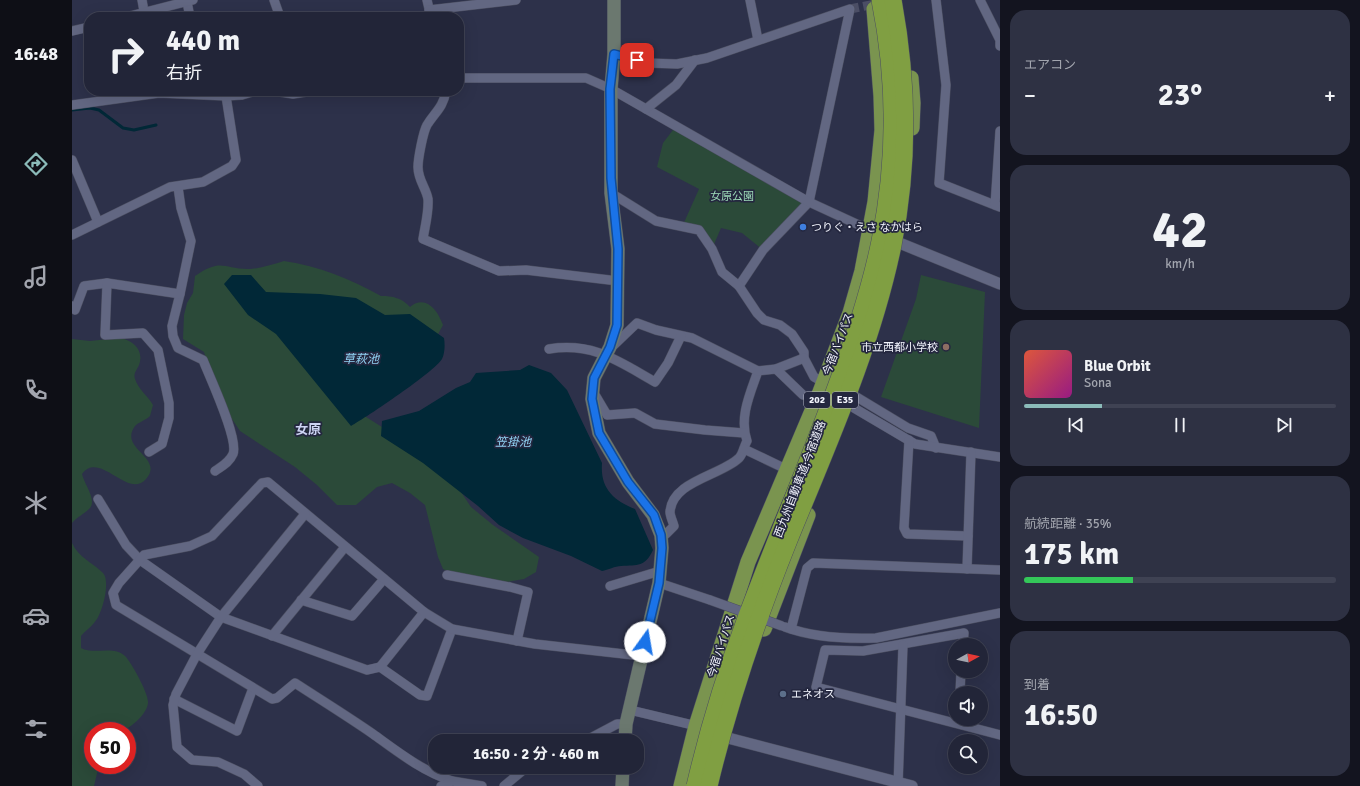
<!DOCTYPE html>
<html lang="ja">
<meta charset="utf-8">
<style>
body{margin:0;font-family:Signika,"Noto Sans JP",sans-serif;background:#2e3143;color:#f1f3f6;height:100vh;display:flex;flex-direction:column;font-size:15px;white-space:nowrap}
*{box-sizing:border-box;margin:0}
p{font-size:13px;color:#a2a5ae}
.icon{flex:none;width:22px;height:22px;fill:none;stroke:currentColor;stroke-width:2;stroke-linecap:round;stroke-linejoin:round}
.map{position:relative;flex:1;overflow:hidden}
.panel{display:flex;flex-direction:column;gap:10px;padding:10px;background:#13141f;width:360px}
.panel>*{flex:none}
.banner{position:absolute;left:12px;top:12px;width:380px;height:84px;border-radius:16px;box-shadow:0 4px 16px #0002,0 0 0 1px #3f4253;background:#222538;color:#f1f3f6;overflow:hidden}
.needle{width:26px;rotate:82deg}
.buttons{position:absolute;left:876px;top:638px;display:grid;gap:8px}
.buttons a{display:grid;place-items:center;width:40px;height:40px;border-radius:50%;background:#222538;box-shadow:0 4px 16px #0002,0 0 0 1px #3f4253;font-size:20px}
.speed{position:absolute;left:12px;top:722px;display:flex;gap:8px;font-size:20px;font-weight:700;text-align:center}
.speed>*{display:grid;place-content:center;width:52px;height:52px;border-radius:50%;background:#222538;box-shadow:0 4px 16px #0002,0 0 0 1px #3f4253;line-height:1}
.speed .limit{border:6px solid #d22;background:#fff;color:#111}
.pin{position:absolute;display:grid;place-items:center;width:34px;height:34px;color:#fff;margin:-17px;border-radius:8px;box-shadow:0 2px 6px #0006}
.me{position:absolute;width:44px;margin:-22px;rotate:13deg;stroke-linejoin:round;filter:drop-shadow(0 0 3px #0008)}
.turn{display:flex;align-items:center;gap:14px;height:84px;padding:0 16px;font-size:18px}
.turn .icon{width:52px;height:52px;stroke-width:2.5}
.turn b{display:block;font-size:28px;line-height:34px}
.big{font-size:30px;font-weight:700;line-height:1.1}
.panel .widget{flex:1;display:flex;flex-direction:column;justify-content:center;gap:6px;min-width:0;padding:0 14px;border-radius:16px;background:#2e3143}
.panel .dial{align-items:center;gap:0}
.dial b{font-size:52px;line-height:1}
.song{display:flex;align-items:center;gap:12px}
.cover{width:48px;height:48px;border-radius:6px;background:linear-gradient(135deg,hsl(10 70% 55%),hsl(310 70% 35%))}
.played{height:4px;border-radius:2px;background:linear-gradient(90deg,#8bbbb9 25%,#3f4253 25%)}
.keys{display:flex;justify-content:space-around;direction:ltr}
.heat{display:flex;justify-content:space-between;align-items:center;font-size:22px;direction:ltr}
.charge{height:6px;border-radius:3px;background:linear-gradient(90deg,#34c759 35%,#3f4253 0)}
.trip{position:absolute;left:356px;top:734px;width:216px;height:40px;border-radius:16px;background:#222538;box-shadow:0 4px 16px #0002,0 0 0 1px #3f4253;font-weight:700;line-height:40px;text-align:center}
main{display:flex;flex:1;min-height:0}
.tab-bar{display:flex;flex-direction:column;width:72px;justify-content:space-around;align-items:center;background:#0e0f16;color:#a2a5ae}
.tab-bar .icon{width:28px;height:28px}
.tab-bar .on{color:#8bbbb9}
.tab-bar b{font-size:18px;color:#f1f3f6}
.map>svg:first-child{display:block}
.green{fill:#2b4a39}
.water{fill:#012837}
.lines{fill:none;stroke-linecap:round;stroke-linejoin:round}
.stream{stroke:#012837;stroke-width:3}
.minor-tunnel{stroke:#4b4e65;stroke-width:9;stroke-dasharray:9 4.5;stroke-linecap:butt}
.minor-casing{stroke:#4b4e60;stroke-width:10}
.tertiary-casing{stroke:#4b4e60;stroke-width:12}
.secondary-casing{stroke:#4b4e60;stroke-width:14}
.trunk-casing{stroke:#4b4e60;stroke-width:16}
.minor{stroke:#626782;stroke-width:9}
.tertiary{stroke:#626782;stroke-width:11}
.secondary{stroke:#6b786f;stroke-width:13}
.trunk{stroke:#7a944f;stroke-width:15}
.minor-bridge-casing{stroke:#4b4e60;stroke-width:10;stroke-linecap:butt}
.motorway-bridge-casing{stroke:#4b4e60;stroke-width:18;stroke-linecap:butt}
.minor-bridge{stroke:#626782;stroke-width:9}
.motorway-bridge{stroke:#809f42;stroke-width:17}
.route-casing{stroke:#114b97;stroke-width:10}
.route{stroke:#1a73e8;stroke-width:7}
.shop-dot{fill:#3f7fe0;stroke:#24273f;stroke-width:1.5}
.education-dot{fill:#8d6e63;stroke:#24273f;stroke-width:1.5}
.service-dot{fill:#5c6f8a;stroke:#24273f;stroke-width:1.5}
.labels{text-anchor:middle;dominant-baseline:central;stroke-width:3.5;stroke-linejoin:round;paint-order:stroke}
.shield{fill:#24273f;stroke:#b4b6c4;stroke-width:1}
.shield-label{font-size:10px;font-weight:bold;fill:#f2f4fd}
.park-label{font-size:11px;fill:#9edcb9;stroke:#24273f}
.poi-label{font-size:11px;fill:#f2f4fd;stroke:#24273f;text-anchor:start}
.street-label{font-size:11px;fill:#f2f4fd;stroke:#24273f}
.water-label{font-size:12px;font-style:italic;fill:#90d2f3;stroke:#24273f}
.quarter-label{font-size:13px;font-weight:bold;fill:#ccd3f2;stroke:#24273f}
</style>
<main>
<nav class="tab-bar">
<b>16:48</b>
<svg class="icon on" aria-label="directions" viewBox="0 0 24 24"><path d="M12 3l9 9-9 9-9-9zM9 14v-3h6M13 9l2 2-2 2"/></svg>
<svg class="icon" aria-label="music" viewBox="0 0 24 24"><path d="M9 18V5l10-2v13"/><circle cx="6" cy="18" r="3"/><circle cx="16" cy="16" r="3"/></svg>
<svg class="icon" aria-label="phone" viewBox="0 0 24 24"><path d="M5 4h4l2 5-3 2q2 4 5 5l2-3 5 2v4C11 20 4 13 5 4z"/></svg>
<svg class="icon" aria-label="climate" viewBox="0 0 24 24"><path d="M12 3v18M4 7l16 10M4 17L20 7"/></svg>
<svg class="icon" aria-label="car" viewBox="0 0 24 24"><path d="M5 17H2v-5l4-1 3-4h7l3 4 3 1v5h-3M9 17h6M6 11h13"/><circle cx="7" cy="17" r="2"/><circle cx="17" cy="17" r="2"/></svg>
<svg class="icon" aria-label="filters" viewBox="0 0 24 24"><path d="M4 7h16M4 17h16"/><circle cx="9" cy="7" r="2"/><circle cx="15" cy="17" r="2"/></svg>
</nav>
<div class="map">
<svg width="928" height="786" viewBox="0 0 928 786">
<rect width="100%" height="100%" fill="#2d314a"/>
<g class="green">
<polygon points="604,126 737,202 691,250 670,233 649,228 640,249 627,230 610,227 627,189 585,167 591,143"/>
<path d="M212,261C247,266 278,279 309,296C321,296 330,298 338,307C354,294 366,311 371,325L364,338L210,333L272,403L321,434L383,483L399,507L421,525L467,557L464,572L452,579L435,582L389,577L371,569L366,557L353,505L338,493L320,483L305,487L284,505H265L245,485L223,467L168,431L158,416L138,371L132,352L111,339L112,315L115,303L121,293L123,276C151,257 151,270 179,269C190,268 202,264 212,261Z"/>
<polygon points="849,275 913,292 907,428 809,397 844,299"/>
<path d="M46,338C59,339 73,349 67,365C65,370 61,373 63,379C66,389 76,396 81,405L78,416C74,420 67,422 63,426C46,449 93,457 74,479C56,500 28,450 10,474C12,484 26,501 17,509C12,514 5,517 0,523V339L18,341Z"/>
<path d="M0,543C7,558 20,562 31,573C39,581 30,616 22,623C18,628 13,631 9,636V648C22,655 42,645 53,656C59,662 77,694 76,703C75,714 59,728 49,731C41,733 29,731 21,731V765H27L22,786H0Z"/>
</g>
<g class="water">
<path d="M160,275H179L194,292L248,294L284,298L313,315L338,314L372,338C373,344 373,353 370,359C362,372 295,417 279,426L204,334L176,315L152,284Z"/>
<path d="M457,365L479,373L495,390L530,463C528,488 541,500 563,509L581,550C573,567 566,565 549,566C543,566 536,570 530,571L499,556L451,538L427,525L406,506L351,463L309,436L310,421L347,411L384,388L398,382L404,373L448,370Z"/>
</g>
<g class="lines">
<polyline class="stream" points="0,110 18,108 27,110 51,128 62,130 84,125"/>
<polyline class="minor-tunnel" points="778,9 808,3"/>
<g class="minor-casing">
<g id="minor">
<polyline points="70,0 73,17"/>
<polyline points="202,0 208,17"/>
<polyline points="355,0 359,17"/>
<polyline points="678,0 686,40"/>
<polyline points="864,0 874,85 867,183 928,207"/>
<polyline points="908,0 928,40 928,46"/>
<polyline points="115,2 118,17"/>
<polyline points="357,10 444,0"/>
<polyline points="54,17 121,0"/>
<polyline points="0,31 17,27"/>
<polyline points="542,54 576,63 605,64 635,58 778,9 737,202 691,250 667,286"/>
<polyline points="387,78 514,78 539,89 737,202 802,232"/>
<polyline points="202,91 221,94 240,91"/>
<path d="M374,91C371,108 363,112 355,125C351,132 346,159 346,167C346,180 354,188 356,199C357,212 353,226 351,239L427,271L454,270L546,281"/>
<polyline points="0,105 87,93 154,96 170,95 183,91"/>
<polyline points="574,109 604,85 623,60"/>
<polyline points="0,160 26,222"/>
<path d="M106,187L109,208L119,241L108,294L100,326L101,336L106,348L131,360C138,378 167,439 161,454C157,463 150,466 143,471"/>
<path d="M539,193L584,221L627,230L640,249L650,272L667,286L685,313L692,320L708,325L720,334L732,352V358L704,369L686,371C678,394 667,417 675,441C672,446 671,454 667,458C648,476 600,481 598,512C598,516 601,522 602,526L594,534L589,535"/>
<polyline points="923,205 928,131"/>
<polyline points="0,235 98,187 131,182 160,166 164,160 154,96"/>
<polyline points="0,306 3,310 12,286 35,283"/>
<polyline points="539,344 542,345 565,323 584,330 620,338 686,371"/>
<path d="M477,349C521,342 546,361 583,382L596,363L609,336"/>
<polyline points="732,358 742,377 751,382"/>
<polyline points="704,369 731,395"/>
<polyline points="522,393 535,415 563,413 583,424 633,430 672,433"/>
<polyline points="783,396 836,428 859,436 864,448"/>
<polyline points="782,408 843,444 928,457"/>
<polyline points="837,440 832,528 835,534 896,536"/>
<polyline points="672,449 716,470"/>
<polyline points="77,452 90,444 97,418 97,403 86,350 71,333 33,335 35,283 108,294"/>
<polyline points="26,499 54,545 68,560 149,617 295,670 308,667 348,695 355,696 380,629"/>
<polyline points="895,569 899,452"/>
<polyline points="375,575 438,587 456,592 445,641"/>
<polyline points="587,583 638,600"/>
<polyline points="538,586 588,571"/>
<polyline points="229,600 280,616 312,579"/>
<path d="M713,627C740,637 775,639 804,638L928,613"/>
<polyline points="719,629 735,568 741,563 928,570"/>
<polyline points="200,636 273,547"/>
<polyline points="891,645 892,633 791,651 753,650 744,687 928,735"/>
<polyline points="308,667 352,612"/>
<polyline points="888,693 889,671"/>
<polyline points="102,699 165,731 181,688"/>
<polyline points="558,710 629,727"/>
<polyline points="513,741 545,724 554,724"/>
<path d="M380,781C350,771 326,752 301,734C275,716 249,700 223,683L205,698L200,699L49,608L44,605L41,593L47,583L72,555L118,546L140,536L190,483L196,482L352,612L380,629L463,644L570,656"/>
<polyline points="186,786 172,774 146,762 120,760 105,747 101,705 104,694 125,654 149,617 233,514"/>
<polyline points="369,786 380,781 410,786"/>
<polyline points="432,786 455,767"/>
<polyline points="826,786 831,645"/>
</g>
</g>
<g class="tertiary-casing">
<g id="tertiary">
<polyline points="825,242 928,284"/>
<polyline points="656,738 840,786"/>
</g>
</g>
<g class="secondary-casing">
<g id="secondary">
<polyline points="542,0 542,54 539,89 539,193 546,249 545,325 538,347 522,378 520,399 527,433 556,482 581,515 589,535 590,548 587,583 554,724 553,741"/>
<polyline points="550,786 551,767"/>
</g>
</g>
<g class="trunk-casing">
<g id="trunk">
<polyline points="839,78 841,103 840,128"/>
<polyline points="692,629 736,515"/>
<polyline points="609,786 624,726 676,562 748,392 778,313 790,271 803,202 810,130 809,96 802,9"/>
</g>
</g>
<use href="#minor" class="minor"/>
<use href="#tertiary" class="tertiary"/>
<use href="#secondary" class="secondary"/>
<use href="#trunk" class="trunk"/>
<g class="minor-bridge-casing">
<polyline id="minor-bridge" points="638,600 710,626"/>
</g>
<g class="motorway-bridge-casing">
<g id="motorway-bridge">
<path d="M623,786C636,730 653,674 673,621C701,546 732,473 760,398C779,347 797,295 808,241C824,162 824,79 808,0"/>
<path d="M637,786C657,702 685,620 717,540C756,444 800,347 821,245C837,165 836,81 821,0"/>
</g>
</g>
<use href="#minor-bridge" class="minor-bridge"/>
<use href="#motorway-bridge" class="motorway-bridge"/>
</g>
<g class="lines">
<g class="route-casing">
<polyline id="route" points="565,60 542,54 538,89 539,178 546,249 545,325 538,347 522,378 520,399 527,433 556,482 582,515 589,535 590,548 587,583 573,642"/>
</g>
<use href="#route" class="route"/>
</g>
<circle class="shop-dot" cx="731" cy="227" r="4"/>
<circle class="education-dot" cx="874" cy="347" r="4"/>
<circle class="service-dot" cx="711" cy="694" r="4"/>
<g class="labels">
<g class="shield">
<rect x="732" y="392" width="26" height="16" rx="3"/>
<rect x="760" y="392" width="26" height="16" rx="3"/>
</g>
<g class="shield-label">
<text x="745" y="400">202</text>
<text x="773" y="400">E35</text>
</g>
<g class="park-label">
<text x="660" y="196">女原公園</text>
</g>
<g class="poi-label">
<text x="739" y="227">つりぐ・えさ なかはら</text>
<text x="866" y="347" text-anchor="end">市立西都小学校</text>
<text x="719" y="694">エネオス</text>
</g>
<g class="street-label">
<text transform="translate(766 344) rotate(-69)">今宿バイパス</text>
<text transform="translate(728 479) rotate(-69)">西九州自動車道;今宿道路</text>
<text transform="translate(649 646) rotate(-72)">今宿バイパス</text>
</g>
<g class="water-label">
<text x="289" y="359">草萩池</text>
<text x="441" y="442">笠掛池</text>
</g>
<g class="quarter-label">
<text x="236" y="430">女原</text>
</g>
</g>
</svg>
<div class="buttons">
<a><svg class="needle" viewBox="-14 -14 28 28"><path d="M0-13l5 13h-10z" fill="#e53935"/><path d="M0 13l5-13h-10z" fill="#a2a5ae"/></svg></a>
<a><svg class="icon" aria-label="sound" viewBox="0 0 24 24"><path d="M4 9h4l5-4v14l-5-4H4zM17 9q2 3 0 6"/></svg></a>
<a><svg class="icon" aria-label="search" viewBox="0 0 24 24"><circle cx="10" cy="10" r="6"/><path d="M15 15l6 6"/></svg></a>
</div>
<div class="speed"><div class="limit">50</div></div>
<div class="pin" style="left:565px;top:60px;background:#d93025"><svg class="icon" aria-label="arrive" viewBox="0 0 24 24"><path d="M6 21V4h12l-3 4 3 4H6"/></svg></div>
<svg class="me" style="left:573px;top:642px" viewBox="-20 -20 40 40"><circle r="19" fill="#fff"/><path d="M0-13L10 11 0 6-10 11z" fill="#1a73e8"/></svg>
<div class="trip">16:50 · 2 分 · 460 m</div>
<div class="banner">
<div class="turn"><svg class="icon" aria-label="right" viewBox="0 0 24 24"><path d="M7 20v-9h11M14 6l5 5-5 5"/></svg><div><b>440 m</b>右折</div></div>
</div>
</div>
<section class="panel">
<div class="widget"><p>エアコン</p>
<div class="heat"><a>−</a><b class="big">23°</b><a>+</a></div>
</div>
<div class="widget dial"><b>42</b><p>km/h</p></div>
<div class="widget">
<div class="song"><i class="cover"></i><div><b>Blue Orbit</b><p>Sona</p></div></div>
<div class="played"></div>
<div class="keys"><svg class="icon" aria-label="previous" viewBox="0 0 24 24"><path d="M18 5L8 12l10 7zM5 5v14"/></svg><svg class="icon" aria-label="pause" viewBox="0 0 24 24"><path d="M8 5v14M16 5v14"/></svg><svg class="icon" aria-label="next" viewBox="0 0 24 24"><path d="M6 5l10 7-10 7zM19 5v14"/></svg></div>
</div>
<div class="widget"><p>航続距離 · 35%</p><b class="big">175 km</b><div class="charge"></div></div>
<div class="widget"><p>到着</p><b class="big">16:50</b></div>
</section>
</main>
